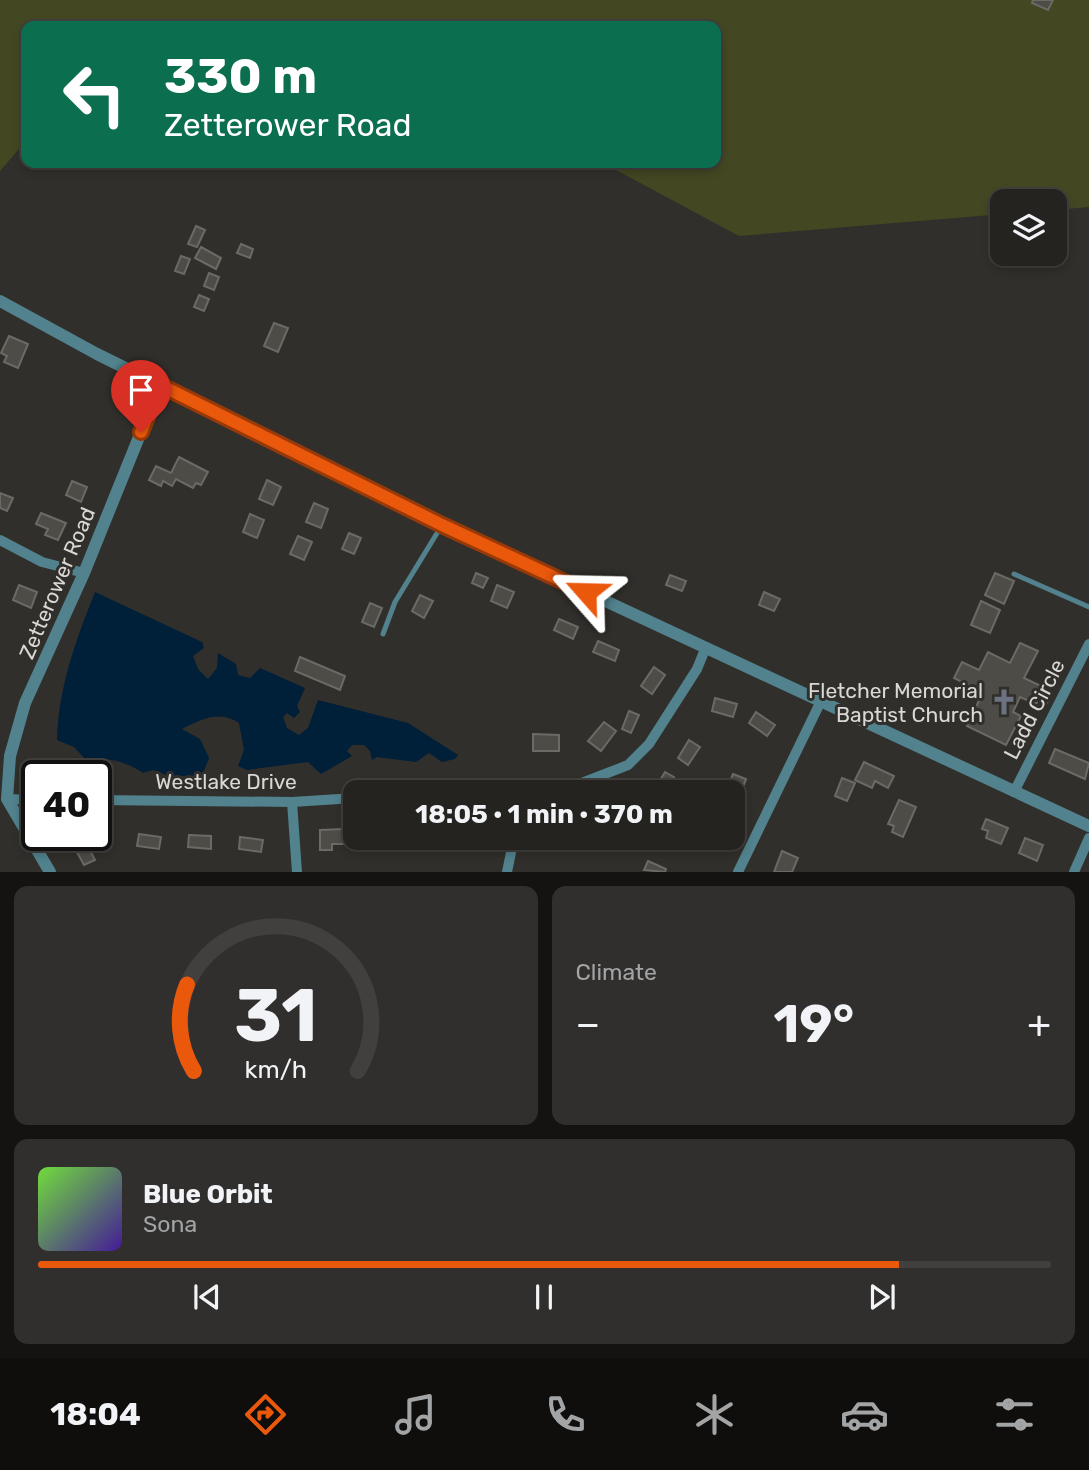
<!DOCTYPE html>
<meta charset="utf-8">
<style>
body{margin:0;font-family:Rubik,sans-serif;background:#312f2d;color:#f1f3f6;height:100vh;display:flex;flex-direction:column;font-size:26px;white-space:nowrap}
*{box-sizing:border-box;margin:0}
p{font-size:23px;color:#a3a4a5}
.icon{flex:none;width:38px;height:38px;fill:none;stroke:currentColor;stroke-width:2;stroke-linecap:round;stroke-linejoin:round}
.map{position:relative;height:872px;overflow:hidden}
.details{display:flex;flex-direction:column;gap:14px;padding:14px;background:#141312;flex:1}
.details>*{flex:none}
.top-card{position:absolute;left:21px;top:21px;width:700px;height:147px;border-radius:14px;box-shadow:0 4px 10px #0003,0 0 0 2px #42403e;background:#0b6e4f;color:#fff;overflow:hidden}
.fabs{position:absolute;left:990px;top:189px;display:grid;gap:14px}
.fabs a{display:grid;place-items:center;width:77px;height:77px;border-radius:14px;background:#252320;box-shadow:0 4px 10px #0003,0 0 0 2px #42403e;font-size:35px}
.speed{position:absolute;left:21px;top:760px;display:flex;gap:14px;font-size:35px;font-weight:700;text-align:center}
.speed>*{display:grid;place-content:center;width:91px;height:91px;border-radius:50%;background:#252320;box-shadow:0 4px 10px #0003,0 0 0 2px #42403e;line-height:1}
.speed .limit{border:4px solid #111;border-radius:10px;background:#fff;color:#111}
.pin{position:absolute;display:grid;place-items:center;width:60px;height:60px;color:#fff;margin:-72px -30px;border-radius:50% 50% 50% 0;rotate:-45deg;box-shadow:0 0 7px #0007}
.pin .icon{rotate:45deg}
.me{position:absolute;width:77px;margin:-38px;rotate:295deg;stroke-linejoin:round;filter:drop-shadow(0 0 5px #0008)}
.turn{display:flex;align-items:center;gap:24px;height:147px;padding:0 28px;font-size:32px}
.turn .icon{width:91px;height:91px;stroke-width:2.5}
.turn b{display:block;font-size:49px;line-height:60px}
.big{font-size:52px;font-weight:700;line-height:1.1}
.details .widget{flex:1;display:flex;flex-direction:column;justify-content:center;gap:10px;min-width:0;padding:0 24px;border-radius:14px;background:#312f2d}
.details .dial{align-items:center;gap:0}
.dial svg{height:182px;overflow:visible;fill:none;stroke:#42403e;stroke-width:7;stroke-linecap:round;text-anchor:middle}
.dial text{fill:#f1f3f6;stroke:none}
.song{display:flex;align-items:center;gap:21px}
.cover{width:84px;height:84px;border-radius:10px;background:linear-gradient(135deg,hsl(100 70% 55%),hsl(260 70% 35%))}
.played{height:7px;border-radius:4px;background:linear-gradient(90deg,#ea580c 85%,#42403e 85%)}
.keys{display:flex;justify-content:space-around;direction:ltr}
.heat{display:flex;justify-content:space-between;align-items:center;font-size:38px;direction:ltr}
.details .tiles{flex:1;display:grid;gap:14px;grid-template-columns:1fr 1fr}
.widget:last-child{grid-column:span 2}
.trip{position:absolute;left:343px;top:780px;width:402px;height:70px;border-radius:14px;background:#252320;box-shadow:0 4px 10px #0003,0 0 0 2px #42403e;font-weight:700;line-height:70px;text-align:center}
.dock{display:flex;height:112px;justify-content:space-around;align-items:center;background:#0f0e0d;color:#a3a4a5}
.dock .icon{width:49px;height:49px}
.dock .current{color:#ea580c}
.dock b{font-size:32px;color:#f1f3f6}
.map>svg:first-child{display:block}
.green{fill:#434722}
.water{fill:#001f39}
.building{fill:#4d4c47;stroke:#6c6a65;stroke-width:2}
.lines{fill:none;stroke-linecap:round;stroke-linejoin:round}
.service{stroke:#51828d;stroke-width:5}
.minor{stroke:#51828d;stroke-width:10}
.tertiary{stroke:#51828d;stroke-width:12}
.route-casing{stroke:#983908;stroke-width:18}
.route{stroke:#ea580c;stroke-width:12}
.labels{text-anchor:middle;dominant-baseline:central;stroke-width:6;stroke-linejoin:round;paint-order:stroke}
.street-label{font-size:21px;fill:#d9d8d5;stroke:#312f2b}
.poi-label{font-size:21px;fill:#d9d8d5;stroke:#312f2b;text-anchor:end}
</style>
<div class="map">
<svg width="1089" height="872" viewBox="0 0 1089 872">
<rect width="100%" height="100%" fill="#312f2b"/>
<polygon class="green" points="0,0 1089,0 1089,207 1055,210 1055,201 1003,201 1003,214 739,236 603,163 716,163 716,26 26,26 26,141 0,171"/>
<path class="water" d="M95,592L202,642L204,648L193,656L198,669L208,679L217,668L218,653L236,664L238,675L250,678L260,668L305,688L297,706L300,712L294,718L287,713L283,717L287,728L299,735L308,728L318,700L408,723L458,755L455,759L442,762L429,753L416,762L377,757L372,760L370,751L364,745H352L347,751L352,756L321,774L308,762L247,770L238,766L244,750L239,723C219,710 202,719 182,729L200,739L209,758L202,776H169L153,770L143,773C124,760 107,758 85,759L74,747L57,740C58,688 76,640 95,592Z"/>
<g class="building">
<polygon points="1033,0 1053,0 1048,10 1032,3"/>
<polygon points="196,226 205,230 197,247 188,244"/>
<polygon points="241,244 253,249 250,258 237,253"/>
<polygon points="201,247 221,258 216,269 195,258"/>
<polygon points="181,256 190,259 184,274 175,271"/>
<polygon points="209,273 219,277 214,290 204,286"/>
<polygon points="199,295 209,299 204,311 194,307"/>
<polygon points="274,323 288,328 278,352 264,346"/>
<polygon points="9,336 28,344 18,368 4,362 7,356 1,353"/>
<polygon points="179,457 208,472 201,485 196,483 193,488 176,479 172,486 163,481 161,486 149,480 156,466 171,473"/>
<polygon points="267,480 281,487 273,505 259,499"/>
<polygon points="72,481 87,487 81,502 66,495"/>
<polygon points="0,493 13,498 7,511 0,508"/>
<polygon points="314,503 328,509 321,528 306,522"/>
<polygon points="41,513 66,523 58,540 45,535 48,529 36,524"/>
<polygon points="250,514 264,520 257,538 243,532"/>
<polygon points="349,533 361,538 354,554 342,549"/>
<polygon points="298,536 312,542 304,560 290,554"/>
<polygon points="476,573 488,578 483,588 472,583"/>
<polygon points="995,573 1014,581 1004,604 985,595"/>
<polygon points="670,575 686,581 682,591 666,585"/>
<polygon points="19,585 37,592 31,608 13,600"/>
<polygon points="497,585 514,592 507,608 491,601"/>
<polygon points="764,592 780,599 774,611 759,605"/>
<polygon points="420,595 433,601 424,618 412,611"/>
<polygon points="981,601 1000,610 990,633 971,625"/>
<polygon points="370,603 382,608 374,627 362,622"/>
<polygon points="559,619 578,627 573,639 554,630"/>
<polygon points="598,641 619,650 615,661 593,652"/>
<polygon points="1020,643 1038,651 1024,678 1045,688 1043,692 1051,695 1047,703 1039,699 1036,704 1020,697 1013,712 1021,716 1006,745 967,726 983,692 954,678 962,662 979,670 988,652 1010,663"/>
<polygon points="300,657 345,676 340,690 295,671"/>
<polygon points="654,667 665,675 652,694 641,686"/>
<polygon points="715,698 737,704 733,717 712,711"/>
<polygon points="629,711 639,715 631,733 622,729"/>
<polygon points="756,712 775,725 767,736 749,723"/>
<polygon points="604,722 616,731 601,751 588,741"/>
<polygon points="533,734 559,735 559,751 533,751"/>
<polygon points="689,740 700,747 688,765 678,758"/>
<polygon points="1055,749 1089,763 1085,779 1049,763"/>
<polygon points="864,762 894,776 888,788 875,781 872,788 855,780"/>
<polygon points="665,772 674,777 668,787 659,782"/>
<polygon points="733,774 746,779 737,802 733,800 733,793 725,793"/>
<polygon points="842,778 855,783 847,801 835,796"/>
<polygon points="899,800 916,807 903,837 892,832 894,826 888,824"/>
<polygon points="986,819 1008,828 1001,844 986,838 988,831 982,829"/>
<polygon points="343,829 343,844 332,844 332,850 320,850 320,830"/>
<polygon points="139,834 161,837 159,849 137,846"/>
<polygon points="189,835 211,836 211,849 188,847"/>
<polygon points="240,837 263,840 261,852 239,849"/>
<polygon points="462,838 489,838 485,848"/>
<polygon points="707,838 721,838 716,850 704,845"/>
<polygon points="1025,838 1043,845 1037,861 1019,853"/>
<polygon points="84,839 95,860 84,865 73,845"/>
<polygon points="782,851 798,858 792,872 774,872"/>
<polygon points="648,861 666,869 665,872 644,870"/>
</g>
<g class="lines">
<g class="service">
<polyline points="1014,574 1089,607"/>
<polyline points="383,634 395,602 442,525"/>
</g>
<g class="minor">
<polyline points="0,540 42,562 84,573"/>
<polyline points="1014,792 1089,644"/>
<polyline points="440,793 574,786 628,765 649,744 697,669 706,647"/>
<polyline points="7,799 37,800"/>
<polyline points="96,800 292,802 355,798"/>
<polyline points="292,802 297,872"/>
<polyline points="507,872 514,838"/>
<polyline points="738,872 821,701"/>
<polyline points="1074,872 1089,838"/>
</g>
<g class="tertiary">
<polyline points="0,301 97,354 442,525 1089,826"/>
<polyline points="50,872 7,799 10,756 25,703 84,573 160,385"/>
</g>
</g>
<g class="lines">
<g class="route-casing">
<polyline id="route" points="141,432 160,385 442,525 586,592"/>
</g>
<use href="#route" class="route"/>
</g>
<defs>
<g id="church-bare" transform="scale(2.1)"><path d="M-1.2-6h2.4v3.5h3.3v2.4h-3.3V6h-2.4V-.1h-3.3v-2.4h3.3Z" fill="#6b7280" stroke="#312f2b" stroke-width="2.5" paint-order="stroke"/></g>
</defs>
<g fill-rule="evenodd">
<use href="#church-bare" x="1004" y="702"/>
</g>
<g class="labels">
<g class="street-label">
<text transform="translate(57 583) rotate(-67)">Zetterower Road</text>
<text transform="translate(1034 709) rotate(-63)">Ladd Circle</text>
<text x="226" y="781">Westlake Drive</text>
</g>
<g class="poi-label">
<text x="983" y="690">Fletcher Memorial<tspan x="983" dy="24">Baptist Church</tspan></text>
</g>
</g>
</svg>
<div class="fabs">
<a><svg class="icon" aria-label="layers" viewBox="0 0 24 24"><path d="M12 4l9 5-9 5-9-5zM3 14l9 5 9-5"/></svg></a>
</div>
<div class="speed"><div class="limit">40</div></div>
<div class="pin" style="left:141px;top:432px;background:#d93025"><svg class="icon" aria-label="arrive" viewBox="0 0 24 24"><path d="M6 21V4h12l-3 4 3 4H6"/></svg></div>
<svg class="me" style="left:586px;top:592px" viewBox="-20 -20 40 40"><path d="M0-17L14 15 0 8-14 15z" fill="#ea580c" stroke="#fff" stroke-width="4"/></svg>
<div class="trip">18:05 · 1 min · 370 m</div>
<div class="top-card">
<div class="turn"><svg class="icon" aria-label="left" viewBox="0 0 24 24"><path d="M17 20v-9H6M10 6l-5 5 5 5"/></svg><div><b>330 m</b>Zetterower Road</div></div>
</div>
</div>
<section class="details">
<div class="tiles">
<div class="widget dial"><svg viewBox="0 0 100 80">
<path d="M14 69A42 42 0 1 1 86 69"/>
<path d="M14 69A42 42 0 0 1 11 31" stroke="#ea580c"/>
<text x="50" y="56" font-size="32" font-weight="700">31</text>
<text x="50" y="72" font-size="11">km/h</text>
</svg></div>
<div class="widget"><p>Climate</p>
<div class="heat"><a>−</a><b class="big">19°</b><a>+</a></div>
</div>
<div class="widget">
<div class="song"><i class="cover"></i><div><b>Blue Orbit</b><p>Sona</p></div></div>
<div class="played"></div>
<div class="keys"><svg class="icon" aria-label="previous" viewBox="0 0 24 24"><path d="M18 5L8 12l10 7zM5 5v14"/></svg><svg class="icon" aria-label="pause" viewBox="0 0 24 24"><path d="M8 5v14M16 5v14"/></svg><svg class="icon" aria-label="next" viewBox="0 0 24 24"><path d="M6 5l10 7-10 7zM19 5v14"/></svg></div>
</div>
</div>
</section>
<nav class="dock">
<b>18:04</b>
<svg class="icon current" aria-label="directions" viewBox="0 0 24 24"><path d="M12 3l9 9-9 9-9-9zM9 14v-3h6M13 9l2 2-2 2"/></svg>
<svg class="icon" aria-label="music" viewBox="0 0 24 24"><path d="M9 18V5l10-2v13"/><circle cx="6" cy="18" r="3"/><circle cx="16" cy="16" r="3"/></svg>
<svg class="icon" aria-label="phone" viewBox="0 0 24 24"><path d="M5 4h4l2 5-3 2q2 4 5 5l2-3 5 2v4C11 20 4 13 5 4z"/></svg>
<svg class="icon" aria-label="climate" viewBox="0 0 24 24"><path d="M12 3v18M4 7l16 10M4 17L20 7"/></svg>
<svg class="icon" aria-label="car" viewBox="0 0 24 24"><path d="M5 17H2v-5l4-1 3-4h7l3 4 3 1v5h-3M9 17h6M6 11h13"/><circle cx="7" cy="17" r="2"/><circle cx="17" cy="17" r="2"/></svg>
<svg class="icon" aria-label="filters" viewBox="0 0 24 24"><path d="M4 7h16M4 17h16"/><circle cx="9" cy="7" r="2"/><circle cx="15" cy="17" r="2"/></svg>
</nav>
